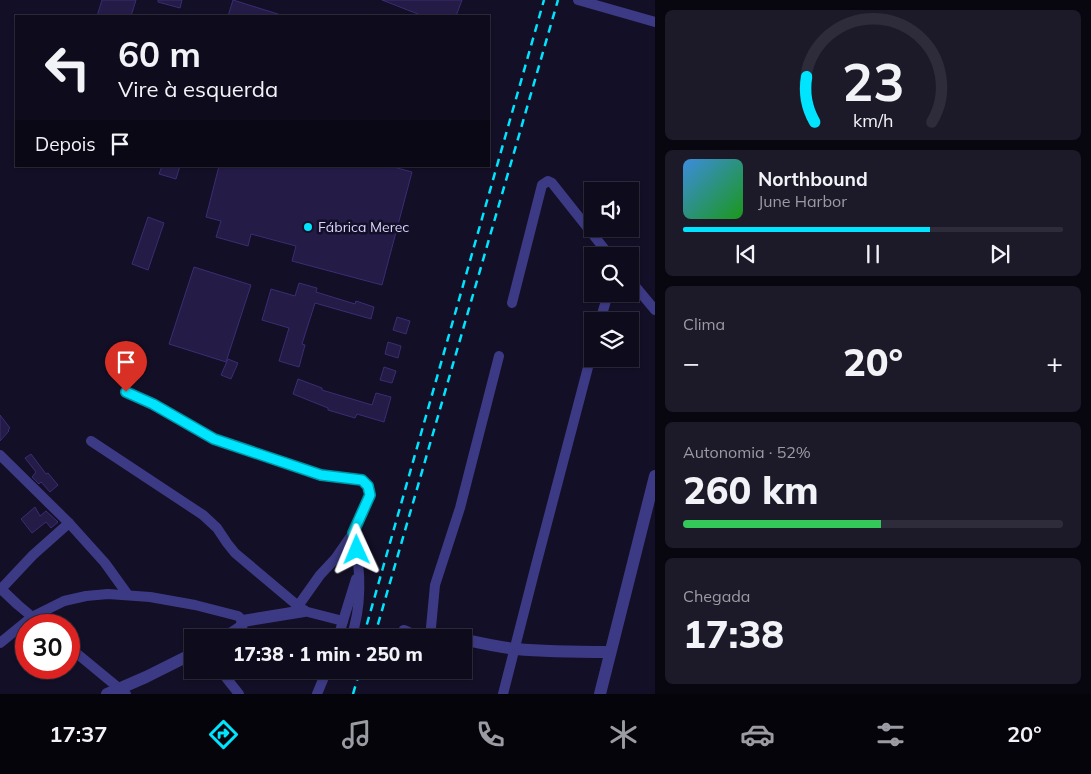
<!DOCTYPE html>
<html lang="pt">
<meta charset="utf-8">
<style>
body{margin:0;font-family:Mulish,sans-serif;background:#1c1929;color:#f1f3f6;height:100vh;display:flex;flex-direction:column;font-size:19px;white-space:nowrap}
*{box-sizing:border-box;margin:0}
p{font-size:16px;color:#9b9ba3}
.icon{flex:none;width:28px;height:28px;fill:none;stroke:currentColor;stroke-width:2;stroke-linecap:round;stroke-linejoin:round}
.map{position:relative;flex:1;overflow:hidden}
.drawer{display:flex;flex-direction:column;gap:10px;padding:10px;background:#08060f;width:436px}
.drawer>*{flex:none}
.banner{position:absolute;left:15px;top:15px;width:475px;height:152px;border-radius:0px;box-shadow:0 1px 4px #0004,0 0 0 1px #2e2b3b;background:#0e0b1c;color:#f1f3f6;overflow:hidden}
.fabs{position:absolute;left:584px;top:182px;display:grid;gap:10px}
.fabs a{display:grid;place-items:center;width:55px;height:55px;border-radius:0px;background:#0e0b1c;box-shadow:0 1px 4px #0004,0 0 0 1px #2e2b3b;font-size:25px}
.speed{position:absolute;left:15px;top:614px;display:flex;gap:10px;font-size:25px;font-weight:700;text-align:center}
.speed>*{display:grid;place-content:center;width:65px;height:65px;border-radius:50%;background:#0e0b1c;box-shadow:0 1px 4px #0004,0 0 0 1px #2e2b3b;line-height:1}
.speed .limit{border:8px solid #d22;background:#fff;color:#111}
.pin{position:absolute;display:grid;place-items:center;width:42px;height:42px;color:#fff;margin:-51px -21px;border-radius:50% 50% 50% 0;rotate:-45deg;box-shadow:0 0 5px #0007}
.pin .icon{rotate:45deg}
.me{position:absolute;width:55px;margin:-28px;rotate:359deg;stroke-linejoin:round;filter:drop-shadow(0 0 4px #0008)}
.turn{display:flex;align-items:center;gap:18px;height:105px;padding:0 20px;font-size:22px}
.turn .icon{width:65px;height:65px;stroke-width:2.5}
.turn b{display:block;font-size:35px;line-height:42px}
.then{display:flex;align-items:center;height:48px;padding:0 20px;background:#0003;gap:10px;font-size:19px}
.big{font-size:38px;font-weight:800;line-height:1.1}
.drawer .widget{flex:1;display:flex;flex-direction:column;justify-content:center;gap:8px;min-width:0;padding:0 18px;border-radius:8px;background:#1c1929}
.drawer .dial{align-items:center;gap:0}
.dial svg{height:130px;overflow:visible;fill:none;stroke:#2e2b3b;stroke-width:7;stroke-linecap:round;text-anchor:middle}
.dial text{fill:#f1f3f6;stroke:none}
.song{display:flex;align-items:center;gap:15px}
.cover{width:60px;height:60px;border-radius:8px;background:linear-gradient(135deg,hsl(210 70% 55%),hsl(120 70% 35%))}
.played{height:5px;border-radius:2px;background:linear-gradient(90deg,#00e5ff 65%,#2e2b3b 65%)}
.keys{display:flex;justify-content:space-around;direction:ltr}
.heat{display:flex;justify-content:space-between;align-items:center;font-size:28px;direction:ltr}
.charge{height:8px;border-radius:4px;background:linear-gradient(90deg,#34c759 52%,#2e2b3b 0)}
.trip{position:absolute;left:184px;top:629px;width:288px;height:50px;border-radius:0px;background:#0e0b1c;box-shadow:0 1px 4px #0004,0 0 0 1px #2e2b3b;font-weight:800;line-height:50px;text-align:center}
.tabs{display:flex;height:80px;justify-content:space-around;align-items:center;background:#06040b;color:#9b9ba3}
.tabs .icon{width:35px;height:35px}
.tabs .active{color:#00e5ff}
.tabs b{font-size:22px;color:#f1f3f6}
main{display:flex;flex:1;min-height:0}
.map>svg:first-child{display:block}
.building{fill:#241b47;stroke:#3b2d73}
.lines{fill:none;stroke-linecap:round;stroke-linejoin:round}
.minor{stroke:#3d3a85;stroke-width:10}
.tertiary{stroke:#3d3a85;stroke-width:12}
.rail{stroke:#00e5ff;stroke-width:2.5;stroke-dasharray:8 6;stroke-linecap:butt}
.route-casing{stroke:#0095a6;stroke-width:12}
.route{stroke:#00e5ff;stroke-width:9}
.poi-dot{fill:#00e5ff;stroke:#130f26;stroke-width:2}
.labels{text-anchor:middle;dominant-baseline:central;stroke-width:5;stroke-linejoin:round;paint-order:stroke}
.poi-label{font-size:14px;fill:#d9d4ff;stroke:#130f26;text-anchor:start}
</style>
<main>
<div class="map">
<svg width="655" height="694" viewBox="0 0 655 694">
<rect width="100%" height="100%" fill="#130f26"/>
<g class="building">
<polygon points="102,0 136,0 131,16 97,16"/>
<polygon points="158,0 182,0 180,8 158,2"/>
<polygon points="233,0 281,15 280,16 228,16"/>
<polygon points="382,0 462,0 456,16 423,16"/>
<polygon points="162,166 180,166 176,179 159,174"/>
<polygon points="219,166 390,166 412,172 382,285 292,261 296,246 251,234 248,246 216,237 221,221 206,217"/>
<polygon points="148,217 164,223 148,270 132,264"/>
<polygon points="194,267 251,285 226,362 169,344"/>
<polygon points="299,283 317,288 316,292 355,304 356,301 374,307 371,319 315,303 302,344 305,345 299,367 279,361 289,328 262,320 271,289 295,296"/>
<polygon points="397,317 410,321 406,334 393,330"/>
<polygon points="388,342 401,346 398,358 385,354"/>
<polygon points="228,359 238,363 231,379 221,375"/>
<polygon points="384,367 396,371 392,383 380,380"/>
<polygon points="298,379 322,388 322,390 372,405 376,393 391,397 384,422 357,414 355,418 328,410 328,408 293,394"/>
<polygon points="0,415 10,428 8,430 9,431 0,441"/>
<polygon points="31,454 46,474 48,473 58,485 50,492 41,482 39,484 32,477 36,472 25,458"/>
<polygon points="35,507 40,516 46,511 58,522 51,528 46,522 32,533 21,519"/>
</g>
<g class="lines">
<g class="minor">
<polyline points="578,0 655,22"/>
<polyline points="630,280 655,310"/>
<polyline points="512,303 542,185 548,181 552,183 610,256"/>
<polyline points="600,321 608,294"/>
<polyline points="126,392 153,405 214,439 321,475 362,480 368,486 370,495 353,533 335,559 320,575 298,606"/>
<polyline points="91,441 203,515 217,528 227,543 235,553 304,611 343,621 338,638"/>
<polyline points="0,455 69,523 105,563 128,595"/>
<polyline points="0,588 18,605 42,625"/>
<polyline points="1,589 33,555 69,523"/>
<polyline points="343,621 356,579"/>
<path d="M351,638C363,603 361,568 353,533"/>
<polyline points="430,638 435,585 460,508 499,356"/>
<polyline points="0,643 32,617 64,601 86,596 108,594 150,597 195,605 238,616 243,621"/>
<polyline points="69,647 126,694"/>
<polyline points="220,670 239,694"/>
<polyline points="317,694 327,670"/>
<polyline points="503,694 536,565 592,352"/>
</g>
<g class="tertiary">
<polyline points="404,631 419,638"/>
<polyline points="224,638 241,627 243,621 304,611"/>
<polyline points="440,638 442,636 455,638"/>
<path d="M462,639C480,643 498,647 516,649C548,652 579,652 610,652"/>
<polyline points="107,694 146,677 192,654"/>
<polyline points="600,694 655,476"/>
</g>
<g class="rail">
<polyline points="363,638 544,0"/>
<polyline points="374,638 558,0"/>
<polyline points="353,694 360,670"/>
</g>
</g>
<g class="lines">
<g class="route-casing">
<polyline id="route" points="126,392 153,404 214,439 321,475 362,480 368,486 370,495 353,533 357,550"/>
</g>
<use href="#route" class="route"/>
</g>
<circle class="poi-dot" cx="308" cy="227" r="5"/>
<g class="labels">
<g class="poi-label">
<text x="318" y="227">Fábrica Merec</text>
</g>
</g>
</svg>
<div class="fabs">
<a><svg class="icon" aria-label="sound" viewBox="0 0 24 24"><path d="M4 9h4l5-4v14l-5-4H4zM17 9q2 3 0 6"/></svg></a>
<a><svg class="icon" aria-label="search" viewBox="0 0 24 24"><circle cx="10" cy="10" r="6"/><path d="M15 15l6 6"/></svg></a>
<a><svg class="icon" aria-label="layers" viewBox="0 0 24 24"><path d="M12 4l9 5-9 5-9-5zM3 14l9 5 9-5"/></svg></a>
</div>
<div class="speed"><div class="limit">30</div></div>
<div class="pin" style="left:126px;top:392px;background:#d93025"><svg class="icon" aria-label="arrive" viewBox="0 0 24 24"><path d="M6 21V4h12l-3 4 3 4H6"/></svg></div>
<svg class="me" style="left:357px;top:550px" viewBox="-20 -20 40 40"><path d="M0-17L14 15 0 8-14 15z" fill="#00e5ff" stroke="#fff" stroke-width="4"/></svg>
<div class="trip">17:38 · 1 min · 250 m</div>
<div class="banner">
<div class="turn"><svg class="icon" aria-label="left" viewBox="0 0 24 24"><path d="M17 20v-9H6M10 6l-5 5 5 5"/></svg><div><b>60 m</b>Vire à esquerda</div></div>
<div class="then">Depois<svg class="icon" aria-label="arrive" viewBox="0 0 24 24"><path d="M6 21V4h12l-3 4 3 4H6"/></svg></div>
</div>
</div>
<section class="drawer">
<div class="widget dial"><svg viewBox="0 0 100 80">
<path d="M14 69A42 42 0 1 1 86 69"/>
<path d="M14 69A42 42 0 0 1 9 41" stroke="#00e5ff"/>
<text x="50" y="56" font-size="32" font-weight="700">23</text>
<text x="50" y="72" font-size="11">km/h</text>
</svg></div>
<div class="widget">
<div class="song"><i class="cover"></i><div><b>Northbound</b><p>June Harbor</p></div></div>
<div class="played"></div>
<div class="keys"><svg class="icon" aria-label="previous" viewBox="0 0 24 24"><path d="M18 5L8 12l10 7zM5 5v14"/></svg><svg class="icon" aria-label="pause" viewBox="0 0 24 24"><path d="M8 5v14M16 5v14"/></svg><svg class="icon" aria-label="next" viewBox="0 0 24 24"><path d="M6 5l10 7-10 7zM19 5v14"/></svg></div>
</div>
<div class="widget"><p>Clima</p>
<div class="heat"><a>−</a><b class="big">20°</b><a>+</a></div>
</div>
<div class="widget"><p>Autonomia · 52%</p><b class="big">260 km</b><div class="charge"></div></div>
<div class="widget"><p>Chegada</p><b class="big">17:38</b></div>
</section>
</main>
<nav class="tabs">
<b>17:37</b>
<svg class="icon active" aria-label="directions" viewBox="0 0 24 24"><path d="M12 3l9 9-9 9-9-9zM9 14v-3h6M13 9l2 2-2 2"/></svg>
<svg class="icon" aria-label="music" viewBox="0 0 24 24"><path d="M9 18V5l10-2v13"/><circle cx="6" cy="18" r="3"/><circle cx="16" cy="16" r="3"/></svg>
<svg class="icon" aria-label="phone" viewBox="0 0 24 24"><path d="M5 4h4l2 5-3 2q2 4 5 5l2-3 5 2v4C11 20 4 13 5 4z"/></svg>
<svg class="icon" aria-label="climate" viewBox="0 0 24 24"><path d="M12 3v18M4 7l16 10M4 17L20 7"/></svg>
<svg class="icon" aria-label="car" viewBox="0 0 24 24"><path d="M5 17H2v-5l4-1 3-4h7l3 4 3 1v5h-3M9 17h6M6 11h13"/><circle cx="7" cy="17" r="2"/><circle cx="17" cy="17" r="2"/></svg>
<svg class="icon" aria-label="filters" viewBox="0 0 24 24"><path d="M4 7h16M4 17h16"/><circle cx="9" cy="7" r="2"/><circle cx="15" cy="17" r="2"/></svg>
<b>20°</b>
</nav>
